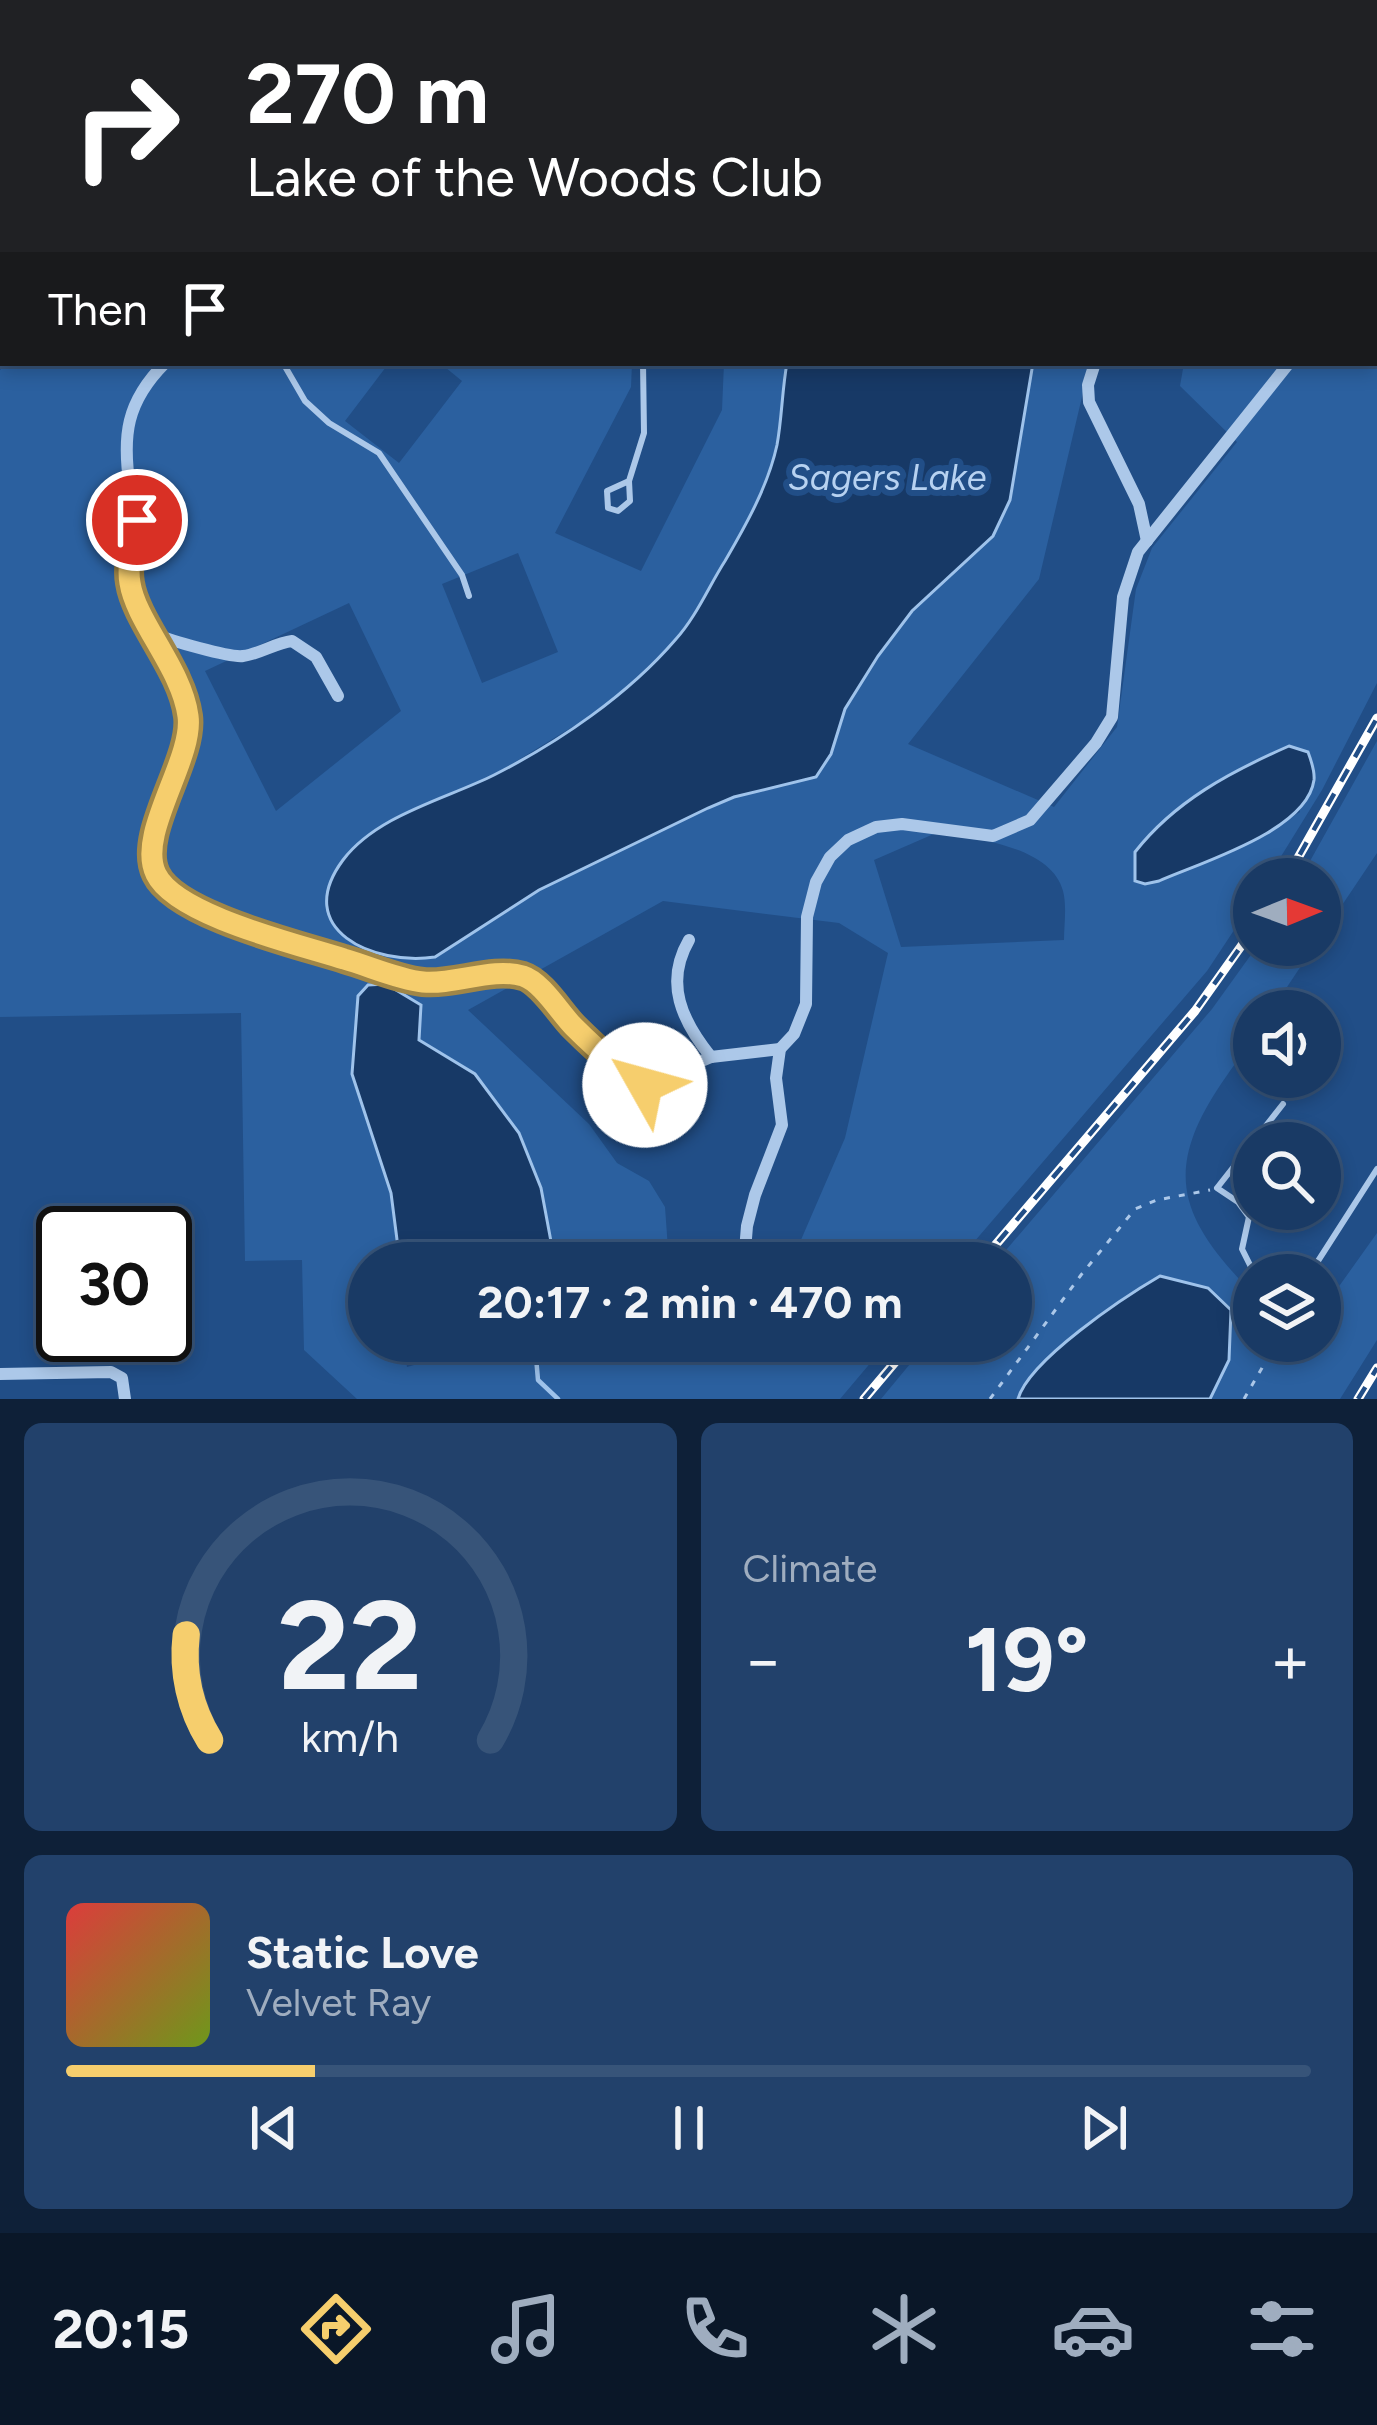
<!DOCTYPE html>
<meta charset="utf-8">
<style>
body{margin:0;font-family:Figtree,sans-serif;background:#22416b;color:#f1f3f6;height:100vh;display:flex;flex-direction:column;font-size:45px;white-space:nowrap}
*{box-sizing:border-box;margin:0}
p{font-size:39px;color:#9fadbf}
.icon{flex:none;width:66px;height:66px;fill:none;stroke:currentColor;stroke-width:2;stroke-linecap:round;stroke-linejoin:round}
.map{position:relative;height:1399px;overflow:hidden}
.sheet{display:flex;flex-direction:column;gap:24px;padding:24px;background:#0e2038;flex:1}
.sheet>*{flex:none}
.hud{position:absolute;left:0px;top:0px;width:1377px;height:366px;box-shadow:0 6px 18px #0003,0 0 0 3px #375479;background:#202124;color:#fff;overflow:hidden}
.needle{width:78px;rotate:89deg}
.fabs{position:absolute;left:1233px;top:858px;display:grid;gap:24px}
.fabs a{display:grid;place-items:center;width:108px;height:108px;border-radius:50%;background:#193a65;box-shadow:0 6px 18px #0003,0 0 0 3px #375479;font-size:60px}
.speed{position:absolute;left:36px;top:1206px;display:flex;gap:24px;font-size:60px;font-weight:700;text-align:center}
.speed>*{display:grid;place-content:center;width:156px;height:156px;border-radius:50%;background:#193a65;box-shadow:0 6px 18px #0003,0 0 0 3px #375479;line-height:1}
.speed .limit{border:6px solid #111;border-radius:18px;background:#fff;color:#111}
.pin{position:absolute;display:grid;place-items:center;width:102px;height:102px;color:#fff;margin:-51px;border:6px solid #fff;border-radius:50%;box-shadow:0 3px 12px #0007}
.me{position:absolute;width:132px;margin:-66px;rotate:308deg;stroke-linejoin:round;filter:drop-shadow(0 0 9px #0008)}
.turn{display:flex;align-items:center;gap:42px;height:252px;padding:0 48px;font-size:54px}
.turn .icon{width:156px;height:156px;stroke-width:2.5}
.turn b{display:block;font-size:84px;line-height:102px}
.then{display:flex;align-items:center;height:114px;padding:0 48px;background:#0003;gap:24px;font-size:45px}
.big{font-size:90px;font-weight:700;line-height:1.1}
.sheet .widget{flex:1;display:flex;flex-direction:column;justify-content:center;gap:18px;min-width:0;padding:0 42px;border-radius:18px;background:#22416b}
.sheet .dial{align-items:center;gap:0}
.dial svg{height:312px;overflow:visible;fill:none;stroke:#375479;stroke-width:7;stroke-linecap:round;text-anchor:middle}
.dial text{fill:#f1f3f6;stroke:none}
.song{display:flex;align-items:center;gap:36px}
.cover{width:144px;height:144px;border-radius:18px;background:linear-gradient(135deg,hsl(0 70% 55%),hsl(80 70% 35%))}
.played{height:12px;border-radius:6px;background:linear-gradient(90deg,#f6ce6d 20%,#375479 20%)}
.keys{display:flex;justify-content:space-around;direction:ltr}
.heat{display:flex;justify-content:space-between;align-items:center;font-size:66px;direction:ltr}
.sheet .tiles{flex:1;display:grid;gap:24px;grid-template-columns:1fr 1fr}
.widget:last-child{grid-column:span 2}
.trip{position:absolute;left:348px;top:1242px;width:684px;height:120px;border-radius:60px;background:#193a65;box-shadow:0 6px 18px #0003,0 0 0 3px #375479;font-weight:700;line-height:120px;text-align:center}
.menu{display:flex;height:192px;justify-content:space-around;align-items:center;background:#0a1728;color:#9fadbf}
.menu .icon{width:84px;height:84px}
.menu .active{color:#f6ce6d}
.menu b{font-size:54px;color:#f1f3f6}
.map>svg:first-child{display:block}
.green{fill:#2b609f;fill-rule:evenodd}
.water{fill:#173966;stroke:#9fc3eb;stroke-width:3}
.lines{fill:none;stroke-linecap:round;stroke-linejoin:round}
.stream{stroke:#9fc3eb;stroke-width:4.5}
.path{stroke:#acc8e9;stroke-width:3;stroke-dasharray:6 9;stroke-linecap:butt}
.lane{stroke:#acc8e9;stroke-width:6}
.street{stroke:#acc8e9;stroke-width:12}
.rail-casing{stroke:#fff;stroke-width:9}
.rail{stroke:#214e87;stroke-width:4.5;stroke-dasharray:14;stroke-linecap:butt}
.route-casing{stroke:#a08647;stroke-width:30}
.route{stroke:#f6ce6d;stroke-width:21}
.labels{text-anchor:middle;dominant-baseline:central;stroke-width:12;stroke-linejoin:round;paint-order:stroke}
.water-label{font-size:36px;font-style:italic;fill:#b7d2f1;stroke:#214e87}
</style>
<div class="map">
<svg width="1377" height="1399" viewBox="0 0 1377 1399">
<rect width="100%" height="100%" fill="#214e87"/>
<g class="green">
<polygon points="0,0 330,0 3,3 0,260"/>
<path d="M1276,0H1377V683L1322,790L1267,879H1254V900L1207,971L956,1263H791L845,1138L888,953L839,923L663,901L468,1010L589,1124L617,1163L649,1181L665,1207L669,1263H555L541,1188L519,1133L418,1040L419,1025L409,996L386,984L368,985L352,1074L391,1193L400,1263H369V1341H403L407,1367L450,1355L456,1341H889L840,1399H357L304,1350L302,1260L245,1261L241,1013L0,1017V370L7,363H389L345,421L399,463L462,381L440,363H632L631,387L555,533L641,571L722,410L724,363H787L777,447L751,518L678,638L605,707L497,773L410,812L346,856L355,944C382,955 406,961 435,957L539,890L708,808L734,797L786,786L831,754L845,709L878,656L912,611L993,536L1010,500L1033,363H1090L1039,579L908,744L1054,807L1117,727L1136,589L1152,548L1237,442L1180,386L1184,363H1374V3H1276ZM518,553L558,652L482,683L442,584ZM349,603L401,711L276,811L205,671ZM1289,746L1300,812L1252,841L1145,884L1208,786ZM936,833C974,838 1051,846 1063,891C1067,906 1064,925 1064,940L901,947L874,860Z"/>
<polygon points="1377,741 1377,853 1320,938 1320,879 1300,879"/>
<path d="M1258,945H1315L1271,1011H1254C1254,1042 1238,1059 1221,1084C1159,1176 1184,1222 1254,1295V1341H1320V1313L1377,1233V1340L1340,1399H1210L1229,1360L1231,1310L1133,1292C1101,1316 1029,1361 1018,1399H881L929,1341H1011V1263H995L1212,1009Z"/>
</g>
<g class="water">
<path d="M787,363H1033L1010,500L993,536L912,611L878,656L845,709L831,754L816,777L734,797L708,808L539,890L435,957C374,966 291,930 343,860C377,815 446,799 494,775C559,742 628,695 676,639C696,617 709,586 725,561C746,525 768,486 777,445C782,418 782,390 787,363Z"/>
<path d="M1289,746L1308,752C1311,760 1315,771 1314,780C1307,831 1202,862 1159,881L1145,884L1135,881V852C1175,801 1230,772 1289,746Z"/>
<polygon points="386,984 421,1005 419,1040 475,1074 519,1133 541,1188 555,1263 400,1263 391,1193 352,1074 358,996 368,985"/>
<path d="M1160,1276L1208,1288L1231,1310L1229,1360L1210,1399H1018C1029,1360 1124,1297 1160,1276Z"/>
</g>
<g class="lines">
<polyline class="stream" points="522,1341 536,1357 538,1380 558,1399"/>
<g class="path">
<polyline points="990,1399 1081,1275 1135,1209 1157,1200 1210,1190"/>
<polyline points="1244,1399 1262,1368 1272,1341"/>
</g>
<g class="lane">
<polyline points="756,3 757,0"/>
<polyline points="283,363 305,401 329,423 379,453 462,575 469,596"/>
<polyline points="629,481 607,491 608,508 618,511 630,501 629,481 644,433 643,363"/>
<polyline points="1255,1275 1242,1249 1249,1217 1238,1202 1217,1188 1283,1104"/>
<polyline points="1309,1275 1377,1169"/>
</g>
<g class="street">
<polyline points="339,3 342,0"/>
<polyline points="1261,3 1262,0"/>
<polyline points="1374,214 1377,213"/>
<polyline points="1374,240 1377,236"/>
<polyline points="0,358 3,354"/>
<path d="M165,363C126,402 122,436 130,488C132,500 137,513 137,524C137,546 124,566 131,587C145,633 186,671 188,721C191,767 127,844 164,885C194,918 371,972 420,981C451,987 488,975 520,975C543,984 558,1012 576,1029C597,1050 620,1070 645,1085L711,1057L780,1049"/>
<polyline points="1095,363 1088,385 1089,402 1139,504 1147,541"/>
<path d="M155,634C169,640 230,658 243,656C260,654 275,643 292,641L316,657L338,696"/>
<path d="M689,940C664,983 682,1021 711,1057"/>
<polyline points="744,1263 747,1226 755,1195 782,1125 776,1078 780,1049 794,1034 806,1004 807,917 816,882 830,857 848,840 876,827 902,824 993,836 1030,820 1096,743 1112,717 1123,597 1138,552 1289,363"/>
<polyline points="0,1374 111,1372 122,1378 125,1399"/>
</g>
<g class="rail-casing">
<g id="rail">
<polyline points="1286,879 1377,718"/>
<polyline points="980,1263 1195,1011 1254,928"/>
<polyline points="864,1399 913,1341"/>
<polyline points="1358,1399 1377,1368"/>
</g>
</g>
<use href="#rail" class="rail"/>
</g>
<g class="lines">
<g class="route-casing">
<path id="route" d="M137,520C136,541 126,562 130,583C136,622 182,669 188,716C194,759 136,834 156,874C176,916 301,945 344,959C369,966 397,979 423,982C455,985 492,967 523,976C542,982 560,1013 574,1027C596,1049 619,1070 645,1085"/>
</g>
<use href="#route" class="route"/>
</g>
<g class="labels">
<g class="water-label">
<text x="887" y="477">Sagers Lake</text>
</g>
</g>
</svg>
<div class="fabs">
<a><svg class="needle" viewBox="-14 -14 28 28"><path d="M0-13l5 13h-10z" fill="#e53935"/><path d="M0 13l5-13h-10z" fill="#9fadbf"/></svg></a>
<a><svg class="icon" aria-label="sound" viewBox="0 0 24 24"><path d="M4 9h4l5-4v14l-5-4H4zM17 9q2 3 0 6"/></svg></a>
<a><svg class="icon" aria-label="search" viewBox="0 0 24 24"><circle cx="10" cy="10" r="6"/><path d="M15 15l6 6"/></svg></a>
<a><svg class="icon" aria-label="layers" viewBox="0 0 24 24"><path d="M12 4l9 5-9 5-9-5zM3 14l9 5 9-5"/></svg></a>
</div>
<div class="speed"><div class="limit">30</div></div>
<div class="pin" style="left:137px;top:520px;background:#d93025"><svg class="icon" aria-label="arrive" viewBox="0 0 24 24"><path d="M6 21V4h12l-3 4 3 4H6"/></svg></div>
<svg class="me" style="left:645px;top:1085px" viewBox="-20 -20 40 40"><circle r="19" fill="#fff"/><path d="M0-13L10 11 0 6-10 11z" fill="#f6ce6d"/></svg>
<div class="trip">20:17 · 2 min · 470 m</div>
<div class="hud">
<div class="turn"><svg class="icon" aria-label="right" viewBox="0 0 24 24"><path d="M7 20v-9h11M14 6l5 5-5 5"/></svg><div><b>270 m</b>Lake of the Woods Club</div></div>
<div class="then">Then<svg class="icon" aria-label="arrive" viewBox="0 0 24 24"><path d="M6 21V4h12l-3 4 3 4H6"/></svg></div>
</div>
</div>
<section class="sheet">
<div class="tiles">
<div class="widget dial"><svg viewBox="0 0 100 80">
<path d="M14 69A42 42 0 1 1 86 69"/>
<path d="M14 69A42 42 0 0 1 8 42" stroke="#f6ce6d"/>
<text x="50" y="56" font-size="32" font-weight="700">22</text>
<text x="50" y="72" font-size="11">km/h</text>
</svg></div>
<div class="widget"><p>Climate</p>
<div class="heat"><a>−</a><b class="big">19°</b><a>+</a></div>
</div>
<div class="widget">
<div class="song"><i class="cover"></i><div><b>Static Love</b><p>Velvet Ray</p></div></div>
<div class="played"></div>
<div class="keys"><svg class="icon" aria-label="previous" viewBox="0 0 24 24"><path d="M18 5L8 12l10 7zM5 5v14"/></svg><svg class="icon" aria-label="pause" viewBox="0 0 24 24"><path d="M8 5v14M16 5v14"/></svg><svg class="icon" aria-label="next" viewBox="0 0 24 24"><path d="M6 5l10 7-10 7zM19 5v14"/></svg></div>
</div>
</div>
</section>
<nav class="menu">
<b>20:15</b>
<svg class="icon active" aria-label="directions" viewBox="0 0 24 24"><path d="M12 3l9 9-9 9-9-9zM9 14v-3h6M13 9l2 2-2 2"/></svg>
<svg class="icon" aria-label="music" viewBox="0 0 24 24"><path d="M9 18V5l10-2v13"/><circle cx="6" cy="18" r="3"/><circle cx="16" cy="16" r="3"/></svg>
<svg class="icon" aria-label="phone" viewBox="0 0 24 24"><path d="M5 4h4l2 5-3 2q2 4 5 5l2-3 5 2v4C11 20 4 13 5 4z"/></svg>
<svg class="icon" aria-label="climate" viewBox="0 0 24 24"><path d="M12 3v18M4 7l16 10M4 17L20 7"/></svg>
<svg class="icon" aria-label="car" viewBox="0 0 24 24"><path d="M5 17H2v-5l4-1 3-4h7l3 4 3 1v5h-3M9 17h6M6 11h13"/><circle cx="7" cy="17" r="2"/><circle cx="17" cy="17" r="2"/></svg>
<svg class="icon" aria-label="filters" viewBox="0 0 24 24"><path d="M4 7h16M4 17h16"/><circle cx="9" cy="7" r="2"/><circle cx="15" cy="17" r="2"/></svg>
</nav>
